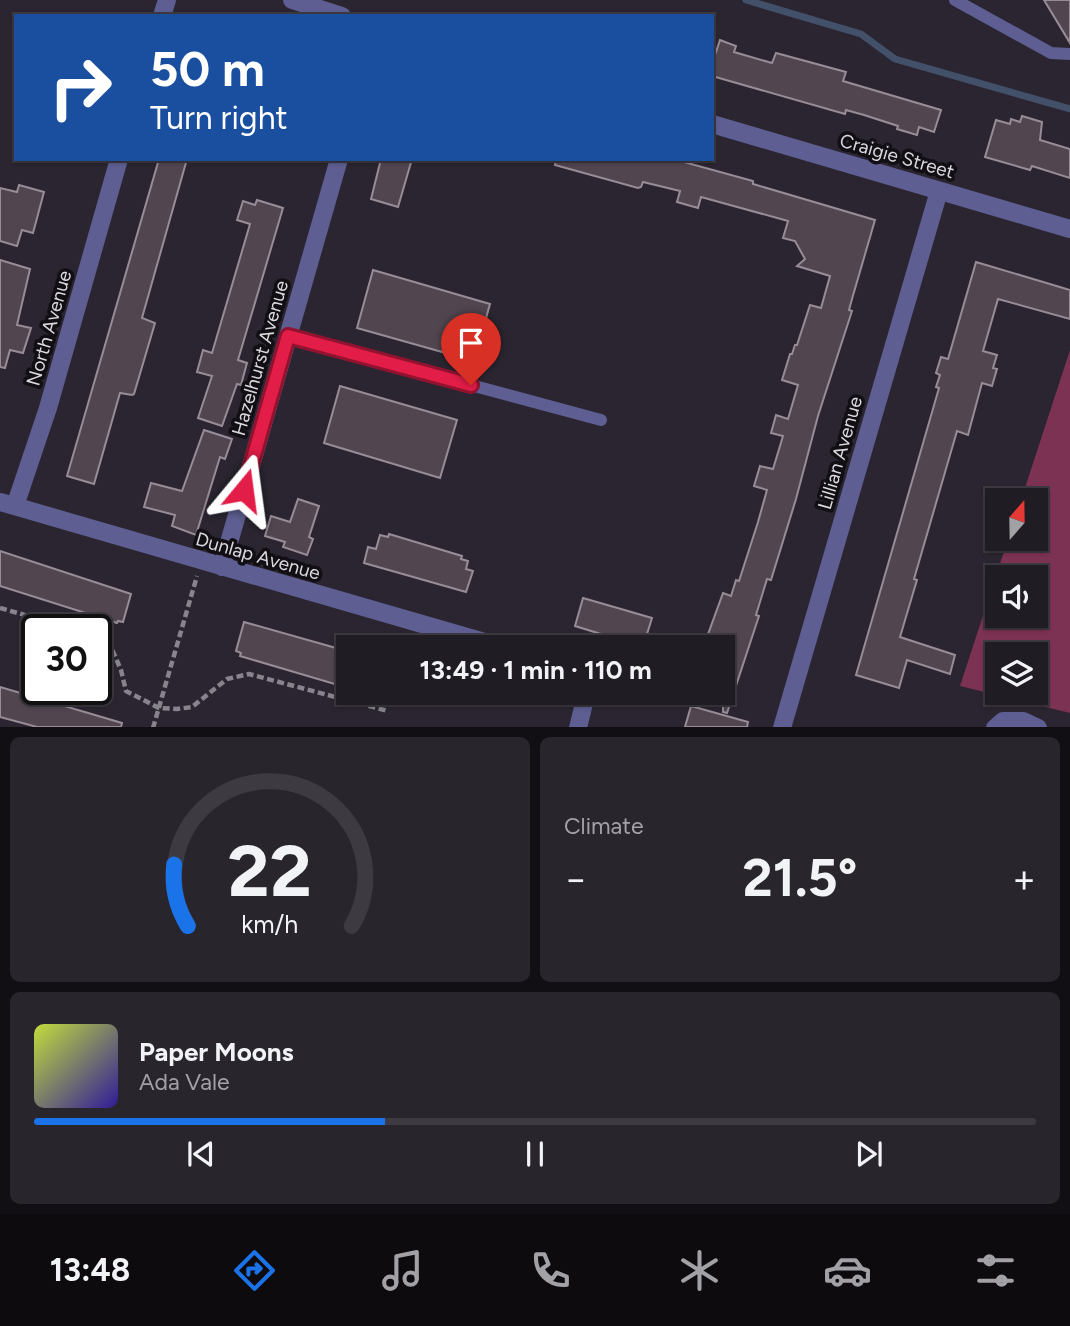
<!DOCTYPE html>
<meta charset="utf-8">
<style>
body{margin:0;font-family:Figtree,sans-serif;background:#28252c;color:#f1f3f6;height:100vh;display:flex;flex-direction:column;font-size:26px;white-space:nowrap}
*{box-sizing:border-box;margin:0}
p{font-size:23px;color:#a2a1a6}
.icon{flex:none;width:38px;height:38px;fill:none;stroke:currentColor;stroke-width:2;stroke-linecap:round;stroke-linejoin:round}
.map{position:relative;height:727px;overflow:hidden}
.sheet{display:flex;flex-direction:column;gap:10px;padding:10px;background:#120f14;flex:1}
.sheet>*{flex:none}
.banner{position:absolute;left:14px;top:14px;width:700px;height:147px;border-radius:0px;box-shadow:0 2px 5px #0004,0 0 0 2px #3d3a41;background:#1a4fa0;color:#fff;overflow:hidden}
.needle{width:46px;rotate:20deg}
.fabs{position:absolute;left:985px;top:488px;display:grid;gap:14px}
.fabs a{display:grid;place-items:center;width:63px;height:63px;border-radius:0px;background:#201c24;box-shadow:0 2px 5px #0004,0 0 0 2px #3d3a41;font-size:35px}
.speed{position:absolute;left:21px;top:614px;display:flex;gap:14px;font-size:35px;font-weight:700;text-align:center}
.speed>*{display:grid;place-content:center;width:91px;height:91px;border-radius:50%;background:#201c24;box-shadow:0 2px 5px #0004,0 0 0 2px #3d3a41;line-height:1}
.speed .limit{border:4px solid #111;border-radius:10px;background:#fff;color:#111}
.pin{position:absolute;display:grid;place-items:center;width:60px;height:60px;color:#fff;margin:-72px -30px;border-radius:50% 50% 50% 0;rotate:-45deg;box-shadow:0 0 7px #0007}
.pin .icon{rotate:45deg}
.me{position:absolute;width:77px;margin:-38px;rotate:16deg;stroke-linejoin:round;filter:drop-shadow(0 0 5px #0008)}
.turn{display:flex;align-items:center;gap:24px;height:147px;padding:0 21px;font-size:32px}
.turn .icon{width:91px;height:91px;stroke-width:2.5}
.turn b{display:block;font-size:49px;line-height:60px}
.big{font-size:52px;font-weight:700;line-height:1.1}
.sheet .card{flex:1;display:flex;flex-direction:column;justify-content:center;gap:10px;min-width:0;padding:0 24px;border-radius:10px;background:#28252c}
.sheet .dial{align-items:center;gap:0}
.dial svg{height:182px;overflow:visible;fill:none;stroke:#3d3a41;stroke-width:7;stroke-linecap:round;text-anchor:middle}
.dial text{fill:#f1f3f6;stroke:none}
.song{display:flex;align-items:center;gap:21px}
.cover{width:84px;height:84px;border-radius:10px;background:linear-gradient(135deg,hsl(70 70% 55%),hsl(250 70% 35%))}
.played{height:7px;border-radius:4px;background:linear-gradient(90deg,#1a73e8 35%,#3d3a41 35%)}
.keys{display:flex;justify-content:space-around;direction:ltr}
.heat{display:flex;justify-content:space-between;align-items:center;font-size:38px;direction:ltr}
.sheet .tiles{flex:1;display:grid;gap:10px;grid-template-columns:1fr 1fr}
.card:last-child{grid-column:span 2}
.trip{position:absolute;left:336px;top:635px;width:399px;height:70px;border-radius:0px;background:#201c24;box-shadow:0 2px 5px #0004,0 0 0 2px #3d3a41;font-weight:700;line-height:70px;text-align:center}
.menu{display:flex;height:112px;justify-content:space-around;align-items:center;background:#0d0b0e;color:#a2a1a6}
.menu .icon{width:49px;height:49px}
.menu .active{color:#1a73e8}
.menu b{font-size:32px;color:#f1f3f6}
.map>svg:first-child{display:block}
.green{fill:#7c3253;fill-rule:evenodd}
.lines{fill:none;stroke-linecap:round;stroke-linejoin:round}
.stream{stroke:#43506a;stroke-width:7}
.building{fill:#514650;stroke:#988c97;stroke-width:2}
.path{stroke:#88848d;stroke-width:4.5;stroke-dasharray:7 3.5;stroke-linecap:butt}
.lane{stroke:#5e5e92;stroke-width:12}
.street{stroke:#5e5e92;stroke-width:18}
.route-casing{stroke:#92132f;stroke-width:18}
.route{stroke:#e11d48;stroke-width:12}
.labels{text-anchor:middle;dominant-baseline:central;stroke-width:7;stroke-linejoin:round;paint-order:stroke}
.street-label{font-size:19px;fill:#dbd7df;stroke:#110f14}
</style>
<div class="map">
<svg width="1070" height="728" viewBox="0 0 1070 728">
<rect width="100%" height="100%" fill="#2a2530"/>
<path class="green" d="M1070,350V713L960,686L1008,539H1036V500H1021ZM998,578H1036V616H998ZM998,654H1036V693H998Z"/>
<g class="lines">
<polyline class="stream" points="746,0 861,34 895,59 1070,109"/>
</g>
<g class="building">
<polygon points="1044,0 1070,0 1070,43"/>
<polygon points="720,40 736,46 734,52 772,63 776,53 846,72 843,81 941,110 934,132 919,127 917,135 897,129 898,126 864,115 846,110 845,114 712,76 712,64"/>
<polygon points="1022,116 1042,122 1040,140 1070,149 1070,178 1032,166 1030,170 985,157 996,120 1010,124 1011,119 1020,122"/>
<polygon points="159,159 187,159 142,318 155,323 134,394 132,395 120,393 94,484 67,476"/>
<polygon points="381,159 412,159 398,207 371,199"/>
<polygon points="556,159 673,159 753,181 753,184 875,220 852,299 849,310 852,311 818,416 796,499 771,580 767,579 756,615 759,616 727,713 723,712 723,648 703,648 723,593 731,596 736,580 739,581 758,522 767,490 754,486 760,466 773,469 783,436 771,433 776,415 788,419 798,385 782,380 790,354 792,354 795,345 797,345 810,305 821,308 830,276 797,266 805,259 795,241 783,238 788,221 701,197 698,208 677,202 680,191 643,182 641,187 638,188 555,165"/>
<polygon points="19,185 44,192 33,233 22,230 17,246 0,241 0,188 17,192"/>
<polygon points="257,200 283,208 238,360 247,363 241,385 237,384 222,426 198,418 212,376 197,372 203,350 212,353 250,224 237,220 243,201 255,205"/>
<polygon points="0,260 30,269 17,325 31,328 23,353 10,350 5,368 0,367"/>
<polygon points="976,262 1070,290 1070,319 998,299 983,351 997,355 993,368 997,369 992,386 982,383 968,435 957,431 914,579 917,580 900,637 955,655 950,674 907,660 899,688 856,675 939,388 936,387 940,375 936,373 941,357 948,359"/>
<polygon points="373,270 490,304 474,361 357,328"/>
<polygon points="340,386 457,420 440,478 324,443"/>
<polygon points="204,430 232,439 225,459 220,457 196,535 172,526 175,515 144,507 151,483 182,491"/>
<polygon points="298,499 319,506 309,537 313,539 307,555 283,547 285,542 265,536 271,516 290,522"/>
<polygon points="389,534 462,556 461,559 468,561 466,569 473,571 466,592 364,563 368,547 376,549 380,535 388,537"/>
<polygon points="0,551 131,594 123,622 118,621 117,623 0,586"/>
<polygon points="583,598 652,618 643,647 575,626"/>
<polygon points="244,622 343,650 341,656 348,658 348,688 240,656 241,653 236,651"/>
<polygon points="0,687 122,723 121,727 37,727 0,717"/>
<polygon points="691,706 748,722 747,727 685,727"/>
</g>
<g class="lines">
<g class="path">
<polyline points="0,608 78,630"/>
<polyline points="96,638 111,647 121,670 126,691 159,708 177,709 192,707 227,679 249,674 388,711"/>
<polyline points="153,728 197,576"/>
</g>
<g class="lane">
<polyline points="955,0 1051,53 1070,54"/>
<polyline points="288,336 601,420"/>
</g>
<g class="street">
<polyline points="292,0 342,16"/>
<polyline points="162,16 167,0"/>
<polyline points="712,124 1070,229"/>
<polyline points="0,502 505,648"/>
<polyline points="15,506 48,408 119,159"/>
<polyline points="222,567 339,159"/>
<polyline points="578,728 585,699 583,693"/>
<polyline points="782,728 939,191"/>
<polyline points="995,728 1003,721 1023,721 1038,728"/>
</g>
</g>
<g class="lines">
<g class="route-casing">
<polyline id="route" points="244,490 288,336 471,385"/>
</g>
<use href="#route" class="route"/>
</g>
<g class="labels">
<g class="street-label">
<text transform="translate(897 156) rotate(16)">Craigie Street</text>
<text transform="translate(49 328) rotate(-74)">North Avenue</text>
<text transform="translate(260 358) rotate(-74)">Hazelhurst Avenue</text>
<text transform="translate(840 453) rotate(-74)">Lillian Avenue</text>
<text transform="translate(258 556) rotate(16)">Dunlap Avenue</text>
</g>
</g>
</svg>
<div class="fabs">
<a><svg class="needle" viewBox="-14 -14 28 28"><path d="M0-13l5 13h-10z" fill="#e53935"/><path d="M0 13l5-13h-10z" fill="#a2a1a6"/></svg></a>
<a><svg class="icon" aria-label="sound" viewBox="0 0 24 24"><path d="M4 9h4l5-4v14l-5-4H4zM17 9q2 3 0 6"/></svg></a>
<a><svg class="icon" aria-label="layers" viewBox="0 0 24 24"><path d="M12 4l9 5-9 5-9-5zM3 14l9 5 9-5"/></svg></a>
</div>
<div class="speed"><div class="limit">30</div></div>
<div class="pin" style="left:471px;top:385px;background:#d93025"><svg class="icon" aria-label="arrive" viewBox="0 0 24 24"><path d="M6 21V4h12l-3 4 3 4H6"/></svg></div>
<svg class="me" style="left:244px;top:490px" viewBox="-20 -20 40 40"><path d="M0-17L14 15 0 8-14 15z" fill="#e11d48" stroke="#fff" stroke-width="4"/></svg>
<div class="trip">13:49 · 1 min · 110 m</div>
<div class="banner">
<div class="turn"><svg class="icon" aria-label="right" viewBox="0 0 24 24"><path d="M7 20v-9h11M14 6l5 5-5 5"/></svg><div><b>50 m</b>Turn right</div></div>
</div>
</div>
<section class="sheet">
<div class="tiles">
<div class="card dial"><svg viewBox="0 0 100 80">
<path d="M14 69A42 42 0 1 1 86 69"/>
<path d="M14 69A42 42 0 0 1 8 42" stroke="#1a73e8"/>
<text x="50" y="56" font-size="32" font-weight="700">22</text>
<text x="50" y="72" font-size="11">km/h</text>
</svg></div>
<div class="card"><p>Climate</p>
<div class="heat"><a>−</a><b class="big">21.5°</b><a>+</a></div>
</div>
<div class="card">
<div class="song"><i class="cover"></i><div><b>Paper Moons</b><p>Ada Vale</p></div></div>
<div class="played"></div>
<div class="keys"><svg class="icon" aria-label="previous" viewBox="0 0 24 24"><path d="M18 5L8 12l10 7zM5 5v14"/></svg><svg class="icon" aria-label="pause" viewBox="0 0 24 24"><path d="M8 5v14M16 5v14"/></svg><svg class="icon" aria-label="next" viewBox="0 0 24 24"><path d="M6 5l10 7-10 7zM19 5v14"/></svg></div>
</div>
</div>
</section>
<nav class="menu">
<b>13:48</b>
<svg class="icon active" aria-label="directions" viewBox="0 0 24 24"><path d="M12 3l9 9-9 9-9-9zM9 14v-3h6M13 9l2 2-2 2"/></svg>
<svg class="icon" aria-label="music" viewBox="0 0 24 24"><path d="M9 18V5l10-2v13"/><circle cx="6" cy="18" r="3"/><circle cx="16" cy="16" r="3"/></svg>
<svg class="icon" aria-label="phone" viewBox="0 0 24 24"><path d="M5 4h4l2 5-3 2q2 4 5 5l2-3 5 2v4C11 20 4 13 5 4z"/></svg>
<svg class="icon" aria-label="climate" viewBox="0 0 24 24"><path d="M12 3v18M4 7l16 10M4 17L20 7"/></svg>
<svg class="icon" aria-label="car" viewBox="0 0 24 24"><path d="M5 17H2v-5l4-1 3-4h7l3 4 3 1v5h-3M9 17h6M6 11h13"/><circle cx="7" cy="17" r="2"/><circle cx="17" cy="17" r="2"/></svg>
<svg class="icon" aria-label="filters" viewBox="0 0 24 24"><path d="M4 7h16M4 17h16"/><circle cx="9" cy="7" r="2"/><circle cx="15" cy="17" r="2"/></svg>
</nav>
